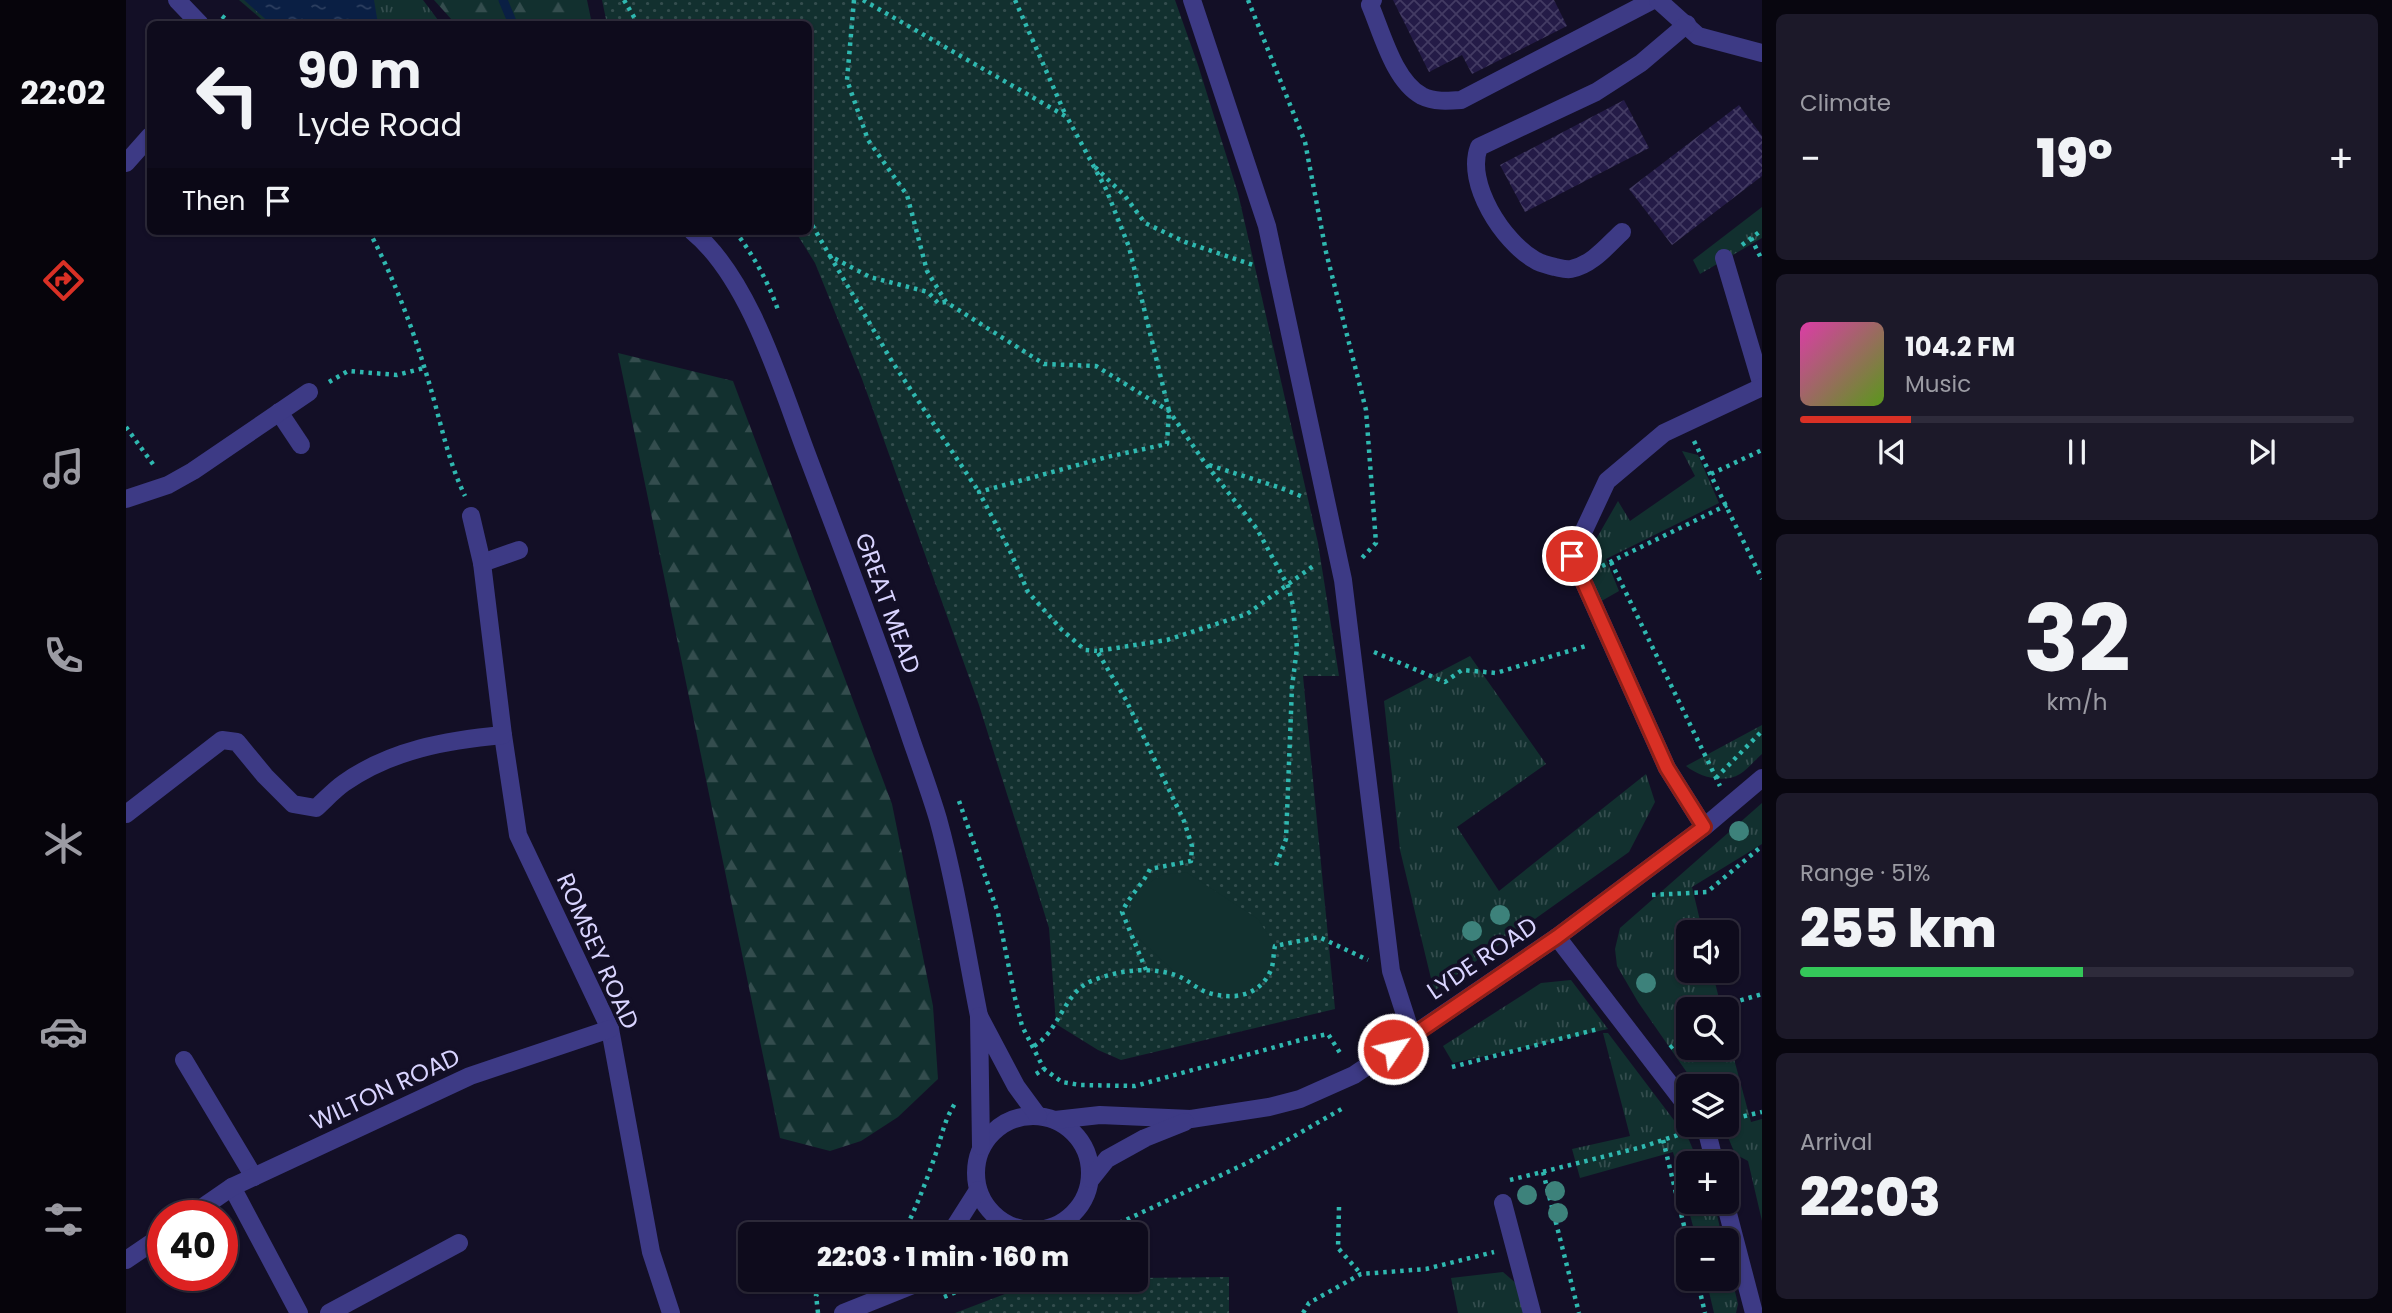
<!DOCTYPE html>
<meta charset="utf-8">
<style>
body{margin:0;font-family:Poppins,sans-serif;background:#1c1929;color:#f1f3f6;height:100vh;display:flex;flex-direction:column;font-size:26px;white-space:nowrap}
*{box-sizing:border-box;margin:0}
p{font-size:23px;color:#9b9ba3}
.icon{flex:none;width:38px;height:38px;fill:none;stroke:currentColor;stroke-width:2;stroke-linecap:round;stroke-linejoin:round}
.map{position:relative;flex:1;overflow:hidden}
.details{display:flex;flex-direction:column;gap:14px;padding:14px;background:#08060f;width:630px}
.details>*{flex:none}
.top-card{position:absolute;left:21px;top:21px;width:665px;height:214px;border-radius:10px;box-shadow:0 2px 5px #0004,0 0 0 2px #2e2b3b;background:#0e0b1c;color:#f1f3f6;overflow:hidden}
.tools{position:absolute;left:1550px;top:920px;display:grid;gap:14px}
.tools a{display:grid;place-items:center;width:63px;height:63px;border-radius:10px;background:#0e0b1c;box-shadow:0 2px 5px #0004,0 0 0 2px #2e2b3b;font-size:35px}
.speed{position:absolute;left:21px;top:1200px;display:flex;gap:14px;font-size:35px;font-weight:700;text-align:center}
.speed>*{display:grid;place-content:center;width:91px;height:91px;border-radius:50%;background:#0e0b1c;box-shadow:0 2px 5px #0004,0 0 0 2px #2e2b3b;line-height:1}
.speed .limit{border:10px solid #d22;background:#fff;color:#111}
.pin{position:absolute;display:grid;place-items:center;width:60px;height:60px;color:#fff;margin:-30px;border:4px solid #fff;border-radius:50%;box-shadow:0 2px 7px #0007}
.me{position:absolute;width:77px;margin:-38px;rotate:56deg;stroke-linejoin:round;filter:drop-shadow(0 0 5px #0008)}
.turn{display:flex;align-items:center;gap:24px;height:147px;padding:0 35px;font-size:32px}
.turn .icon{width:91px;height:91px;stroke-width:2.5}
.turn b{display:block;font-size:49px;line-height:60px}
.then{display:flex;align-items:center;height:66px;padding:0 35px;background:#0003;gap:14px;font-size:26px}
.big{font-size:52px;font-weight:800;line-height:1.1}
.details .tile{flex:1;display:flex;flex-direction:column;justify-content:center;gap:10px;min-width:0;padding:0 24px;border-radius:10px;background:#1c1929}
.details .dial{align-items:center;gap:0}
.dial b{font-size:91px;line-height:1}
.song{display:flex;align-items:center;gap:21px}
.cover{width:84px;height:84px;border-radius:10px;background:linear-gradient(135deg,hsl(320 70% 55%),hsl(90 70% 35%))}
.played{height:7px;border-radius:4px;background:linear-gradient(90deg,#d93025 20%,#2e2b3b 20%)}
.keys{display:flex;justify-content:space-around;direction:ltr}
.heat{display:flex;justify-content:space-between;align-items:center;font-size:38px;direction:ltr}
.charge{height:10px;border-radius:5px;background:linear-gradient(90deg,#34c759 51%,#2e2b3b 0)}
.trip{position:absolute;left:612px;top:1222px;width:410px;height:70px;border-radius:10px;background:#0e0b1c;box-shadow:0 2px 5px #0004,0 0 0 2px #2e2b3b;font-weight:800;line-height:70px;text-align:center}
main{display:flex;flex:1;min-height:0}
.menu{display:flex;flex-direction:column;width:126px;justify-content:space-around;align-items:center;background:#06040b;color:#9b9ba3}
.menu .icon{width:49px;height:49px}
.menu .active{color:#d93025}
.menu b{font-size:32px;color:#f1f3f6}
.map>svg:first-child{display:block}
.grass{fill:url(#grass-tufts)}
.forest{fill:url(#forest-firs)}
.park{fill:url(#park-dots)}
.pitch{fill:#12302f}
.water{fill:url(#water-ripples)}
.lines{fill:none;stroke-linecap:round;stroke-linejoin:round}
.stream{stroke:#0a1f44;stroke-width:9}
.building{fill:url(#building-cross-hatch)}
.path{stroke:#2fb8b0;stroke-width:4.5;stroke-dasharray:3.5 5;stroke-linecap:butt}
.minor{stroke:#3d3a85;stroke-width:18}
.tree{fill:#3d827b}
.route-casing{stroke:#8d1f18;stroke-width:18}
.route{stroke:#d93025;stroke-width:12}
.labels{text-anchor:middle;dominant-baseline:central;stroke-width:7;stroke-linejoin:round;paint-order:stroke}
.street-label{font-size:24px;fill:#d9d4ff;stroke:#130f26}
</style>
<main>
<nav class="menu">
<b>22:02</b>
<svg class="icon active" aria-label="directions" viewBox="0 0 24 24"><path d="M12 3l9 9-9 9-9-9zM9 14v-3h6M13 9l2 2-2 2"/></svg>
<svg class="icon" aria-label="music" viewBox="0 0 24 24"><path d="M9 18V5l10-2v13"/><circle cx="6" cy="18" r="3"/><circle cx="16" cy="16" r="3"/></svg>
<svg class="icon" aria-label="phone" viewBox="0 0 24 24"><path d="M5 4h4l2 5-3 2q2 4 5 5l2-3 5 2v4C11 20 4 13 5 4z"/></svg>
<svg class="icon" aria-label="climate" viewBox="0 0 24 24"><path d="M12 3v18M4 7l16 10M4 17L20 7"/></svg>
<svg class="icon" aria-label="car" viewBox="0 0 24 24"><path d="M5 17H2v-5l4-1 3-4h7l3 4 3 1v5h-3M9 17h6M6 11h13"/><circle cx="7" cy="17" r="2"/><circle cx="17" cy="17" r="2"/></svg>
<svg class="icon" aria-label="filters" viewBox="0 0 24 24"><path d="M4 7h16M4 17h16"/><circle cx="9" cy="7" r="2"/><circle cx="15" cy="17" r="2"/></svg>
</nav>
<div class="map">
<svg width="1636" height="1313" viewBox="0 0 1636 1313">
<defs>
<pattern id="grass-tufts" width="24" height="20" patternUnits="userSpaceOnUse" patternTransform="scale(1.75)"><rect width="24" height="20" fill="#12302f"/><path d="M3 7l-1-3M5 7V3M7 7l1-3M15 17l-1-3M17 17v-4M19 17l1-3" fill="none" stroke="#344d4e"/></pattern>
<pattern id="forest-firs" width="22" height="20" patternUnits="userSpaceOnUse" patternTransform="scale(1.75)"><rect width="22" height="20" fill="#12302f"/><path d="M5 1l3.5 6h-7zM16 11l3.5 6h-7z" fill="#344d4e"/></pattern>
<pattern id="park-dots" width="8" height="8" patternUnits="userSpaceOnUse" patternTransform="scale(1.75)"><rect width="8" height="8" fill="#12302f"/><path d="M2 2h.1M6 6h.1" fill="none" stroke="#344d4e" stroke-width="1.8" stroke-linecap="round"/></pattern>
<pattern id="water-ripples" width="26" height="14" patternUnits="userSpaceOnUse" patternTransform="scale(1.75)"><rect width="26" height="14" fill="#0a1f44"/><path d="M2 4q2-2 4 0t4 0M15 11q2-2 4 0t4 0" fill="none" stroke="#2d3f60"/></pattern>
<pattern id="building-cross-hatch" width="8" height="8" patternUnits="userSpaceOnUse" patternTransform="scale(1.75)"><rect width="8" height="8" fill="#241b47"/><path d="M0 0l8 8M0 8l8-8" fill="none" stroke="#433b63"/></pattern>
</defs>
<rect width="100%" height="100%" fill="#130f26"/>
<g class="grass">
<polygon points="113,0 297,0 315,24 141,24"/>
<polygon points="1636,207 1636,238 1574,274 1567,260"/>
<polygon points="1556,451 1572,455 1593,503 1480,559 1493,591 1472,603 1467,580 1465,548 1492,501 1504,521 1569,476"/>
<polygon points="1344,656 1420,764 1331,827 1373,891 1520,774 1529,802 1503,852 1308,991 1274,850 1258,701"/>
<path d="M1636,725V754C1629,760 1622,769 1614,774C1597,784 1574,777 1560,766Z"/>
<polygon points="1636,803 1636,844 1566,887 1577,933 1563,933 1563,971 1586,971 1596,1010 1563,1010 1563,1048 1601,1048 1601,1033 1625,1122 1636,1119 1636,1221 1622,1161 1609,1154 1597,1125 1601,1125 1601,1087 1571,1087 1512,1002 1491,966 1489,949 1494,928"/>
<polygon points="1445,980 1482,1029 1327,1063 1317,1046 1415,983"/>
<polygon points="1477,1033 1482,1033 1563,1140 1573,1164 1563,1164 1563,1202 1588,1202 1597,1241 1571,1241 1547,1152 1454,1178 1446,1149 1504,1136"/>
<polygon points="1601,1258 1612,1304 1610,1313 1588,1313 1580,1279 1601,1279"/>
<polygon points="1377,1272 1392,1285 1399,1313 1332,1313 1325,1278"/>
</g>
<g class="forest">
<polygon points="308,0 461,0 466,24 348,24 326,20"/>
<polygon points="492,353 607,381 766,804 807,1006 812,1079 772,1117 735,1141 704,1151 654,1138"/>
</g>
<g class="park">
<polygon points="476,0 1049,0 1072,65 1112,193 1192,543 1213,676 1177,676 1209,1009 995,1060 972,1050 930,1024 923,928 853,705 736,379 689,263 669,231 682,231 682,24 481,24"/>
<polygon points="1103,1277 1103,1313 829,1313 918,1279"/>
</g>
<polygon class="pitch" points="1060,872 1132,919 1149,946 1144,972 1130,990 1103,999 1077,991 1053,976 1007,933 1002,913 1011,891 1035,875"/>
<polygon class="water" points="118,0 248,0 252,24 145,24"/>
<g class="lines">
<polyline class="stream" points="377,0 387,24"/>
</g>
<g class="building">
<polygon points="1267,0 1428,0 1441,26 1346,74 1336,55 1303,72"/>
<polygon points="1498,100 1523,148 1399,212 1374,165"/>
<polygon points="1613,105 1636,136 1636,176 1546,245 1503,189"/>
</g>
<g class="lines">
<g class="path">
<polyline points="498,0 512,24"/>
<polyline points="728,0 721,80 742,140 781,195 801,271 820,302 918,364 970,366 1043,411 1079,463 1131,529 1162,586 1167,606 1171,648 1166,687 1160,839 1149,868"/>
<polyline points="737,0 941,117 980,189 1003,247 1043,411 1041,444 981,457 853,492 884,551 902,592 936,630 959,650 971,651"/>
<polyline points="889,0 940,116"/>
<polyline points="1122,0 1179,142 1200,252 1240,410 1250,543 1235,559"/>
<polyline points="96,16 106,24"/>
<polyline points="969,167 999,196 1019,223 1059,242 1127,265"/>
<polyline points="682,218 704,256"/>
<path d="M243,231C270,282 290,337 306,393C316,428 323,463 339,496"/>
<path d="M609,231C627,255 642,281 652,310"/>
<polyline points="1625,238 1636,260"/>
<polyline points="1616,245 1636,230"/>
<polyline points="820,302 812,303 802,292 744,277 704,256 767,363 853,492"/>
<polyline points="203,382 222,371 271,375 298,368"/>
<polyline points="0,427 29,467"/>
<polyline points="1568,441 1636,579"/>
<polyline points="1083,465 1155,488 1177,497"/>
<polyline points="1585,474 1636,450"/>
<polyline points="1485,562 1594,786"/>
<polyline points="1476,566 1601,505"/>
<polyline points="1248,652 1319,682 1336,670 1370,673 1463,645"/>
<polyline points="1590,778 1636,731"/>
<polyline points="833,801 872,913 889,998 896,1026 918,1069"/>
<polyline points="1526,895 1581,892 1636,846"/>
<path d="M1020,970L996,912C1004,895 1017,884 1024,869L1065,861L1066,846L1058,821L1000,700L971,651L1041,640L1121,614L1190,564"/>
<polyline points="1591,1010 1599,1005 1636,994"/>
<path d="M908,1046C934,1031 938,990 968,980C994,970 1025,966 1052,976C1062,980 1070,988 1080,992C1103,1000 1132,998 1144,972C1148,965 1147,954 1149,946L1193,937L1242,960"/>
<polyline points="1544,1048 1563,1032"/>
<polyline points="1326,1067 1472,1029"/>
<polyline points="910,1074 918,1069 936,1082 954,1085 1009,1086 1178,1039 1202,1034 1216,1056"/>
<polyline points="1601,1120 1636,1112"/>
<polyline points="1537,1140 1563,1246"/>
<polyline points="1417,1172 1453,1313"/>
<polyline points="1384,1180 1516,1147 1555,1134"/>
<polyline points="1213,1207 1212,1248 1235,1274"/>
<path d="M777,1234C791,1206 802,1177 812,1147C817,1130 820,1117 830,1102"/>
<polyline points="970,1234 1123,1162 1219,1107"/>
<polyline points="1571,1279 1579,1313"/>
<polyline points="818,1297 862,1279"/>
<polyline points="692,1313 690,1295 724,1279"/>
<polyline points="1177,1313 1183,1303 1235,1274 1300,1269 1368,1252"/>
</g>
<g class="minor">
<polyline points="51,0 74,24"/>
<polyline points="1066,0 1141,226 1217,580 1265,971 1286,1036"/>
<path d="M1247,0L1244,5C1256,33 1268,81 1296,96C1308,102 1322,101 1335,100L1527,0"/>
<polyline points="1532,0 1572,36 1636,53"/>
<polyline points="0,163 24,136"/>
<path d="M566,231C625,279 656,390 683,460C718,553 754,645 785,739C794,765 804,792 812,819C830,884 840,951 853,1016"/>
<path d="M1496,232C1481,246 1466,265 1445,269C1440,270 1434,268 1429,267C1422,265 1415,264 1409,260C1377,242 1339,183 1353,147L1470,92L1515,63L1561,24"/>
<polyline points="1598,258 1636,386"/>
<polyline points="153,412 175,445"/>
<polyline points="0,499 42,485 67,471 183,392"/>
<polyline points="356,563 393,550"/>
<polyline points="377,735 392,835 484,1029 525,1252 545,1313"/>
<path d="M0,814L96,740L111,742L139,776L167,804L190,808C199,800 208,790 218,783C265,750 321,740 377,735L356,563L345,516"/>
<polyline points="1578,827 1541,768 1446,556 1481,481 1538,433 1636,387"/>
<polyline points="1431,937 1563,1109"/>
<polyline points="58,1060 128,1177"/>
<circle cx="907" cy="1173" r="57"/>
<polyline points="929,1120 974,1115 1065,1119 1143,1107 1174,1099 1228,1075 1431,937 1578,827 1636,778"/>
<polyline points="1575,1125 1581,1132 1589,1164"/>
<polyline points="855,1146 853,1016 890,1086 912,1116"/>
<polyline points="965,1179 981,1159 1019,1138 1059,1122"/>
<polyline points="106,1187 173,1313"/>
<polyline points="1599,1202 1628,1313"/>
<polyline points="1377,1203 1406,1313"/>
<polyline points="64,1216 106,1187 344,1076 484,1029"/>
<polyline points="824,1234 852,1190"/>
<polyline points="0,1260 37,1235"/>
<polyline points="203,1313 333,1243"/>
<polyline points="717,1313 802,1279"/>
</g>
</g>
<g class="tree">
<circle cx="1613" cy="831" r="10"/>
<circle cx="1374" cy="915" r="10"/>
<circle cx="1346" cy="931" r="10"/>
<circle cx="1520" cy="983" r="10"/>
<circle cx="1429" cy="1191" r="10"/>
<circle cx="1401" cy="1195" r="10"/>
<circle cx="1432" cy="1213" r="10"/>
</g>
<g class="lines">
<g class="route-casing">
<polyline id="route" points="1267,1049 1431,937 1578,827 1541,768 1446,556"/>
</g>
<use href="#route" class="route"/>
</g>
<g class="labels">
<g class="street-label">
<text transform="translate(762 603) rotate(70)">GREAT MEAD</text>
<text transform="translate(472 951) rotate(66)">ROMSEY ROAD</text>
<text transform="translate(1356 958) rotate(-34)">LYDE ROAD</text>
<text transform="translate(259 1089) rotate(-25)">WILTON ROAD</text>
</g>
</g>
</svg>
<div class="tools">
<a><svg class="icon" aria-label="sound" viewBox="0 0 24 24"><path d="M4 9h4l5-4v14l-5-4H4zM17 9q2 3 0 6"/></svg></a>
<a><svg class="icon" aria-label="search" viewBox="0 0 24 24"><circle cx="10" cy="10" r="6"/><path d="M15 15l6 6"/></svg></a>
<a><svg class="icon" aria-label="layers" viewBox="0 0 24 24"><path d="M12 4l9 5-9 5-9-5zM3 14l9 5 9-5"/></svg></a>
<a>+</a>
<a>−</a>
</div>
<div class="speed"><div class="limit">40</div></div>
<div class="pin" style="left:1446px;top:556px;background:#d93025"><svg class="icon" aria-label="arrive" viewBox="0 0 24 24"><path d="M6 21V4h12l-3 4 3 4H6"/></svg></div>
<svg class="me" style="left:1267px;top:1049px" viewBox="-20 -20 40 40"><circle r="17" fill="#d93025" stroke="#fff" stroke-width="3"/><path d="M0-11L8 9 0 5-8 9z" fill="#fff"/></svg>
<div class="trip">22:03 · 1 min · 160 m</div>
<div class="top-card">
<div class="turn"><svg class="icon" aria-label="left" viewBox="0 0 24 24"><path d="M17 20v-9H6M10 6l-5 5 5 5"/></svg><div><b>90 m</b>Lyde Road</div></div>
<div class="then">Then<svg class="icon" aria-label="arrive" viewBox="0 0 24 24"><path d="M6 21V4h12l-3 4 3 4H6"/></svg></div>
</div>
</div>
<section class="details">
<div class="tile"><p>Climate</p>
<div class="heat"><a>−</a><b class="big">19°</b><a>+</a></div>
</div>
<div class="tile">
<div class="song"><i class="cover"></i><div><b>104.2 FM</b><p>Music</p></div></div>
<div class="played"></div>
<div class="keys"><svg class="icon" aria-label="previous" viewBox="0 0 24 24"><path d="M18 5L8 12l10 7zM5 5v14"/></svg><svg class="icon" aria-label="pause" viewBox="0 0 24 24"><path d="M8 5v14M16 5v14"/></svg><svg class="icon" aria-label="next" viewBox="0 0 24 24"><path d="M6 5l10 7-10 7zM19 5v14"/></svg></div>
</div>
<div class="tile dial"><b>32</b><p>km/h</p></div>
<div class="tile"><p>Range · 51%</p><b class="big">255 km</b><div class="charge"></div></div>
<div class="tile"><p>Arrival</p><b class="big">22:03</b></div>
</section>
</main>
